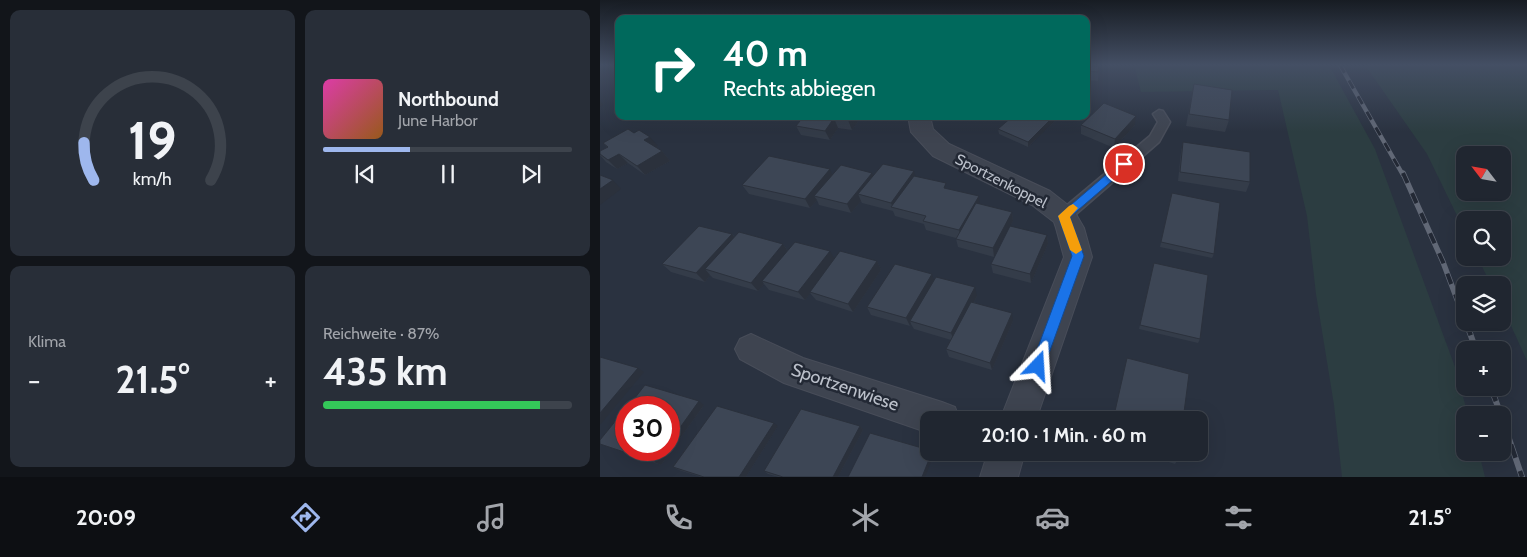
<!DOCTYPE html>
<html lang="de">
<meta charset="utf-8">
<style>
body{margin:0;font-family:Cabin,sans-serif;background:#282e38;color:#f1f3f6;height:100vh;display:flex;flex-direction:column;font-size:19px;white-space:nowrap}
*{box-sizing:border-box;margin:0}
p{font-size:16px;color:#a2a5ab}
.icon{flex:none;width:28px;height:28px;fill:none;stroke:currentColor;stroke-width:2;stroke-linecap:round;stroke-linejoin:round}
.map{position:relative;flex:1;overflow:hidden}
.side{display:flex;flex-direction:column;gap:10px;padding:10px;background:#12151a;width:600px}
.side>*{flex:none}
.top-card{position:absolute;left:15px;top:15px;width:475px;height:105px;border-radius:10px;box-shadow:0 5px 20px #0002,0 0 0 1px #3d434c;background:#00695c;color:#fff;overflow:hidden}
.needle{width:32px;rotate:301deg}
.fabs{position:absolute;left:856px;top:146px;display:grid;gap:10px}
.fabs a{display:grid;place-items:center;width:55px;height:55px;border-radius:10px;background:#202630;box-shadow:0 5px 20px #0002,0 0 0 1px #3d434c;font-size:25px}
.speed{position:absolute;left:15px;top:396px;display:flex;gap:10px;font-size:25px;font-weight:700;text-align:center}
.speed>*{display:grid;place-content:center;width:65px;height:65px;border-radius:50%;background:#202630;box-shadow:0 5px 20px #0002,0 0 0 1px #3d434c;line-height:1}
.speed .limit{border:8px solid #d22;background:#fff;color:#111}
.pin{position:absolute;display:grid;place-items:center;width:42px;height:42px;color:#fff;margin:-21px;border:2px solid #fff;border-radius:50%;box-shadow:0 1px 5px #0007}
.me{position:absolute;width:55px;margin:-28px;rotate:20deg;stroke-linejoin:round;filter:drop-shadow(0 0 4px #0008)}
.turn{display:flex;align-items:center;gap:18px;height:105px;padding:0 25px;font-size:22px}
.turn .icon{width:65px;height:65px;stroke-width:2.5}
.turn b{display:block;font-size:35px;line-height:42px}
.big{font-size:38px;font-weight:800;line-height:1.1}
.side .card{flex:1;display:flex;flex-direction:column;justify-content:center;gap:8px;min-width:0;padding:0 18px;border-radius:10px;background:#282e38}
.side .dial{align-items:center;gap:0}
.dial svg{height:130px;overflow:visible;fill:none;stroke:#3d434c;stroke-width:7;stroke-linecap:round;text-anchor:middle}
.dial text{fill:#f1f3f6;stroke:none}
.song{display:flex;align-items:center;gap:15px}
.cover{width:60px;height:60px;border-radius:8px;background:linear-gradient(135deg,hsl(320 70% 55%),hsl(30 70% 35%))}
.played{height:5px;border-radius:2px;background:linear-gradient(90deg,#9eb7ed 35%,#3d434c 35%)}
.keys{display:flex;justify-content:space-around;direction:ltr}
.heat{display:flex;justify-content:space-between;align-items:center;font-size:28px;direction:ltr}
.charge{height:8px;border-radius:4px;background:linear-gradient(90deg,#34c759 87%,#3d434c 0)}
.side .tiles{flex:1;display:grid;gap:10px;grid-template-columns:repeat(2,1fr)}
.trip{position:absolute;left:320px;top:411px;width:288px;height:50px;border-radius:10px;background:#202630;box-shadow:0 5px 20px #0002,0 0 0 1px #3d434c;font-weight:800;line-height:50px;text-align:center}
.tabs{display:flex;height:80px;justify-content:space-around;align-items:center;background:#0d0f13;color:#a2a5ab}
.tabs .icon{width:35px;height:35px}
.tabs .active{color:#9eb7ed}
.tabs b{font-size:22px;color:#f1f3f6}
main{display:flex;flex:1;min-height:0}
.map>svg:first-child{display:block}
.green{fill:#2c3d41;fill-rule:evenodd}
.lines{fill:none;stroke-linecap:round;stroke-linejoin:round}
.lane-casing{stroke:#484d59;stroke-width:3}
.street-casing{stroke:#484d59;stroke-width:2}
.lane{fill:#3e4450;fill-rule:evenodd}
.street{fill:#3e4450;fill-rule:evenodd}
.rail-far2-casing{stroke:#616876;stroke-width:4.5}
.rail-far1-casing{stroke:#616876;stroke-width:5.5}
.rail-casing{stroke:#616876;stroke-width:6}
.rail-far2{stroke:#232935;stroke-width:3;stroke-dasharray:9;stroke-linecap:butt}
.rail-far1{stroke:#232935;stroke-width:4;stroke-dasharray:11;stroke-linecap:butt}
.rail{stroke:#232935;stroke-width:4.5;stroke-dasharray:14;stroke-linecap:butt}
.wall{fill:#343c49}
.shaded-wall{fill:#2b313c}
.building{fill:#3d4655;stroke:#2b313c}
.route{fill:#1a73e8;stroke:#114b97}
.slow{fill:#f59e0b}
.labels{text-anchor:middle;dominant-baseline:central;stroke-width:5;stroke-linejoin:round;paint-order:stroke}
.street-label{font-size:15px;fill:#bbc0ca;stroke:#232935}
.near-street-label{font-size:18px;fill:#bbc0ca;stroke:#232935}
</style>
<main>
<section class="side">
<div class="tiles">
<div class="card dial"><svg viewBox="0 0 100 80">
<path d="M14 69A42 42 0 1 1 86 69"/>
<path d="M14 69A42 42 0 0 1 8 46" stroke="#9eb7ed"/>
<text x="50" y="56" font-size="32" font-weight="700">19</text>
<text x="50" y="72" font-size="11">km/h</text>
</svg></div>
<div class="card">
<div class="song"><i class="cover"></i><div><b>Northbound</b><p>June Harbor</p></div></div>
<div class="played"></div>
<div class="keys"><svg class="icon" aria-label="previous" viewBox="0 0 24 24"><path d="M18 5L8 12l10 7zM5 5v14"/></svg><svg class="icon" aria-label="pause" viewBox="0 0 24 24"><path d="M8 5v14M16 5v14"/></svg><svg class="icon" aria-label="next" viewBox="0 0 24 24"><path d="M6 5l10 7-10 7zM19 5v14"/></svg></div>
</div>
<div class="card"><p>Klima</p>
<div class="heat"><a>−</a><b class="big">21.5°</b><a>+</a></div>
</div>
<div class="card"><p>Reichweite · 87%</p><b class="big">435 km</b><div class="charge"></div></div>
</div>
</section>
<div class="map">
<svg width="927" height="477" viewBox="0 0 927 477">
<rect width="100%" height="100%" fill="#2a3240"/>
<g class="green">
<polygon points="534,65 729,65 775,149 855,367 868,415 865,415 865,452 879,453 885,477 742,477 734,405 716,294 707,216 678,90 541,92"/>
<path d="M765,65H927V361L903,308L902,285H891L878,258H902V220H865V232L827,154ZM865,155H902V192H865Z"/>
</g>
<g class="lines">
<g class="lane-casing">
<polygon id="lane" points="559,110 563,111 570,122 559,142 469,220 464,221 459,220 457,216 459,212 550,136 558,122 553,114"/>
</g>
<g class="street-casing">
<g id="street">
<polygon points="308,116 330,116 333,129 349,144 450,191 473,209 484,228 492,257 436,420 400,420 464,257 456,228 454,222 432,205 333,156 311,132"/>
<polygon points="151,334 203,358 342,402 355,407 360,420 329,420 329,433 184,383 140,359 135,349 140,339"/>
<polygon points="388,452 425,452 418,477 380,477"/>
</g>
</g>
<use href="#lane" class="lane"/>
<use href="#street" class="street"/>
<g class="rail-far2-casing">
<polyline id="rail-far2" points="740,65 803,175"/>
</g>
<g class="rail-far1-casing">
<polyline id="rail-far1" points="803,173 843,262 861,310"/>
</g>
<g class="rail-casing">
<g id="rail">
<polyline points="861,309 865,320"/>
<polyline points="866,322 876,350"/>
<polyline points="891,388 901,415"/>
<polyline points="902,418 922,477"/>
</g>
</g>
<use href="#rail-far2" class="rail-far2"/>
<use href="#rail-far1" class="rail-far1"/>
<use href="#rail" class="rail"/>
</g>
<g class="wall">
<polygon points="486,65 499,65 498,81 486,80"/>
<polygon points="594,84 629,120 625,132 586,126"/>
<polygon points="204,116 262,116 252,130 238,128 230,140 201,135 196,126"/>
<rect x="363" y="116" width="29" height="3"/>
<polygon points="413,116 456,116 456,120 428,147 399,134 398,129"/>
<polygon points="481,125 535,125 514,148 481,134"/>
<polygon points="34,133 58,146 56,147 62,151 70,161 45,175 28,163 17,169 6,162 0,155 0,151 7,147 3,143"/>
<polygon points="583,142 650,182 646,192 578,181 581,152"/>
<polygon points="272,173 273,176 315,176 348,189 380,204 412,212 413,221 394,257 358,247 356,239 356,238 326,230 324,224 295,216 293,211 262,203 261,201 251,213 219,205 217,200 210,208 149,194 142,185 232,175"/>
<polygon points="572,193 614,254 612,258 560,247"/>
<polygon points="132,234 135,237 183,244 188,251 235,259 277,261 281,270 253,312 216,300 210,293 205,300 169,290 164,284 158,291 113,278 110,275 105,282 71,272 62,264"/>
<polygon points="447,235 448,244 431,283 393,273 391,264"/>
<polygon points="554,263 600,339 598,343 539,329"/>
<polygon points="334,280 377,296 374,302 413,321 392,370 349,357 346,349 351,340 314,329 311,324 310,326 271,315 267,307"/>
<polygon points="104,405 61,465 0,444"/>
<polygon points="178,426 146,477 101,477 79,470 73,467"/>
<polygon points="260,426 263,430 238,477 179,477 168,474 164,471"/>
<polygon points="537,452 578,452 577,461 575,464"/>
</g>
<g class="shaded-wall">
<polygon points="0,101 4,105 0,107"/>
<polygon points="251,116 262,116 252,130 248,120"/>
<polygon points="454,116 456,116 456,120 428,147 428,142"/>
<polygon points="536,116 535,125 514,148 515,139"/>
<polygon points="234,118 238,128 230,140 225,131"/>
<polygon points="50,137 58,146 52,149 44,140"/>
<polygon points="62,151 70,161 45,175 37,166"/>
<polygon points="19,154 28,163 17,169 8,160"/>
<polygon points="230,169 234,179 214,196 217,200 210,208 205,199"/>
<polygon points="314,171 317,181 293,208 291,203"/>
<polygon points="272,173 276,182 258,194 261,201 251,213 247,204"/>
<polygon points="13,180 21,189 0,205 0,189"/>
<polygon points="379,196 380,205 361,239 359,230"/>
<polygon points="412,212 413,221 394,257 393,248"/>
<polygon points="132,234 139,243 105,269 110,275 105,282 96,273"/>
<polygon points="447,235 448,244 431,283 430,274"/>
<polygon points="183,244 189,253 162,281 164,284 158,291 151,283"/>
<polygon points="230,251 235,260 205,300 198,292"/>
<polygon points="277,261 281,270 253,312 248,304"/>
<polygon points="332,274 335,283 310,321 311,324 310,326 306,318"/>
<polygon points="375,287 377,296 354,341 351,333"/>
<polygon points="412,313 413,321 392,370 390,363"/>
<polygon points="38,368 44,372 0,425 0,413"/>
<polygon points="99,401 104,405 61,465 54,462 63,450 69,450 69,443"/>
<polygon points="174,423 178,426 146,477 139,477"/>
<polygon points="260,426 263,430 238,477 233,477"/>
<polygon points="332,452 334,452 334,454 325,477 322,477"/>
</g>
<g class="building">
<polygon points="486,65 499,65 498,72 486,71"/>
<polygon points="594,84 632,90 629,120 589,114"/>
<polygon points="504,103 536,116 515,139 481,125"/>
<polygon points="204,116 251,116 248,120 234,118 225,131 196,126"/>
<polygon points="413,116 454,116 428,142 398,129"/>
<polygon points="28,129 34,133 39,130 50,137 44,140 62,151 37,166 19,154 8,160 0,154 0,151 8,147 3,143"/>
<polygon points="583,142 650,152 650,182 580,172"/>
<polygon points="169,156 230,169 205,199 142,185"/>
<polygon points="283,164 314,171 291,203 258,194"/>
<polygon points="241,165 272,173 247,204 214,196"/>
<polygon points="0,175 13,180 0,189"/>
<polygon points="314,176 346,183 344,188 379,196 359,230 323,221 326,216 291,207"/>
<polygon points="572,193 620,203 614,254 561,242"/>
<polygon points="376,203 412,212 393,248 356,239"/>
<polygon points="99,226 132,234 96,273 62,264"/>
<polygon points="410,226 447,235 430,274 391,264"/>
<polygon points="139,232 183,244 151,283 105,269"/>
<polygon points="195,242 230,251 198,292 162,281"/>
<polygon points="240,251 277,261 248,304 210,292"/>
<polygon points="554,263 608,275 600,339 540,325"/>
<polygon points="295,264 332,274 306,318 267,307"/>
<polygon points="336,277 375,287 351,333 310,321"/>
<polygon points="371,302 412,313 390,363 346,349"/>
<polygon points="0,357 38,368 0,413"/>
<polygon points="527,358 589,374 583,420 513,420"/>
<polygon points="45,385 99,401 69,443 69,408 27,408"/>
<polygon points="117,406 174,423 139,477 104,477 73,467"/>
<polygon points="26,408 26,450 63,450 54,462 0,444 0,440"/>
<polygon points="201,409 260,426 233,477 183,477 164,471"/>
<polygon points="270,433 329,450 329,452 332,452 322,477 248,477"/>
<polygon points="549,452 578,452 577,461"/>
</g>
<linearGradient id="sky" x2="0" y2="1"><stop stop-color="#171c23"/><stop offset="0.49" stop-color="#444f64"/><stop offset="1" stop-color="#444f64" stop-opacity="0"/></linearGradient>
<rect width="927" height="132" fill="url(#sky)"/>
<polygon class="route" points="524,161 529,164 528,167 470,217 484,256 443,370 438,372 433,370 431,366 472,256 458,216 521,162"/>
<polygon class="slow" points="473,204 478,208 470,217 482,250 476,254 470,250 458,216 469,206"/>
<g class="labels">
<g class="street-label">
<text transform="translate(401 181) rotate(27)">Sportzenkoppel</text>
</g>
<g class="near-street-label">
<text transform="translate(245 387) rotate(19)">Sportzenwiese</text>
</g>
</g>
</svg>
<div class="fabs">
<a><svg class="needle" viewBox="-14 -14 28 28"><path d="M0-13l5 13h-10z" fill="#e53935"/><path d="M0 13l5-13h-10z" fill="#a2a5ab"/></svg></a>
<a><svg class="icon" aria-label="search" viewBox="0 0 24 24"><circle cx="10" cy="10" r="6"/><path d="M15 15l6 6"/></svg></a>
<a><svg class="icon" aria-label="layers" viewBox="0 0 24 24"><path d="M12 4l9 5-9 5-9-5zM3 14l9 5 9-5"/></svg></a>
<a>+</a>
<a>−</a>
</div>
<div class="speed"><div class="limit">30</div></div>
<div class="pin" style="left:524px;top:164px;background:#d93025"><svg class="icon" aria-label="arrive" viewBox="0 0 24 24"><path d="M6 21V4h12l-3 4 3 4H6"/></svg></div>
<svg class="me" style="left:438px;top:366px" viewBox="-20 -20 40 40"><path d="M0-17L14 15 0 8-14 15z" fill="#1a73e8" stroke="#fff" stroke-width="4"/></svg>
<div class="trip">20:10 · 1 Min. · 60 m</div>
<div class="top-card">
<div class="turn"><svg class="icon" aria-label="right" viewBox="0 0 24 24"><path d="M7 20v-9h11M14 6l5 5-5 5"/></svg><div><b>40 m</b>Rechts abbiegen</div></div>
</div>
</div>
</main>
<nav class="tabs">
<b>20:09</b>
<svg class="icon active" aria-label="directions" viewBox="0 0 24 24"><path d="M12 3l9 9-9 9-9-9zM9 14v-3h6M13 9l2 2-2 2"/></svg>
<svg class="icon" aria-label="music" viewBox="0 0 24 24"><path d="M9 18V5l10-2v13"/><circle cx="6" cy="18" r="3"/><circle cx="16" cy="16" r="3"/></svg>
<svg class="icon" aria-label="phone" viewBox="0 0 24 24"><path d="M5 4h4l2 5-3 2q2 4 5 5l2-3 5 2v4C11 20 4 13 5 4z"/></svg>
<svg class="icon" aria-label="climate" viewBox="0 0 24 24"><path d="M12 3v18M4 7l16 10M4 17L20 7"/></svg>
<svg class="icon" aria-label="car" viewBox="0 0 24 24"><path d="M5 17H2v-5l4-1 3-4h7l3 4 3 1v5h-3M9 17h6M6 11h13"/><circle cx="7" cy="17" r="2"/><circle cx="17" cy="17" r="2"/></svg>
<svg class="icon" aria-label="filters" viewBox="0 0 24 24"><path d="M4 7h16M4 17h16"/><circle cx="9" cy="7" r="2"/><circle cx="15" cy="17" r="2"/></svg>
<b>21.5°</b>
</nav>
